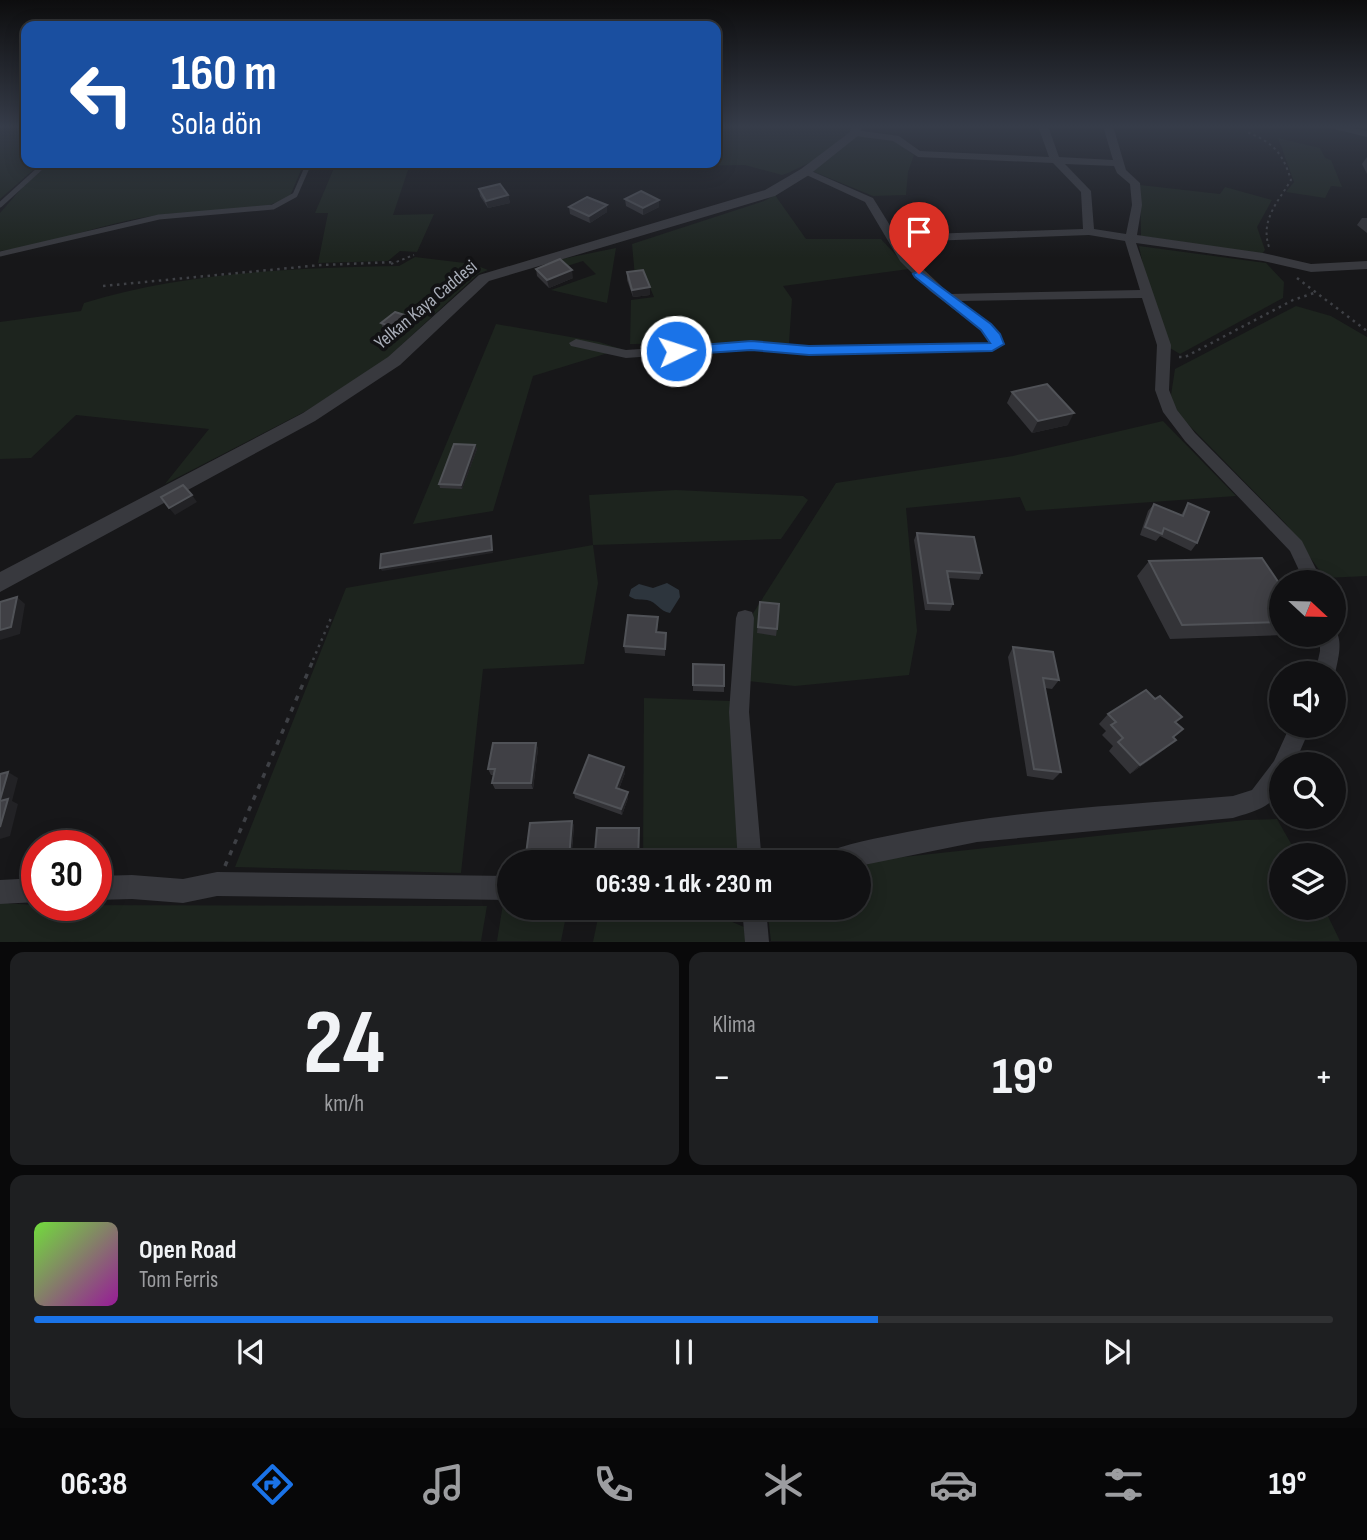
<!DOCTYPE html>
<html lang="tr">
<meta charset="utf-8">
<style>
body{margin:0;font-family:"Sofia Sans Condensed",sans-serif;background:#1e1f21;color:#f1f3f6;height:100vh;display:flex;flex-direction:column;font-size:26px;white-space:nowrap}
*{box-sizing:border-box;margin:0}
p{font-size:23px;color:#9c9da0}
.icon{flex:none;width:38px;height:38px;fill:none;stroke:currentColor;stroke-width:2;stroke-linecap:round;stroke-linejoin:round}
.map{position:relative;height:942px;overflow:hidden}
.side{display:flex;flex-direction:column;gap:10px;padding:10px;background:#09090a;flex:1}
.side>*{flex:none}
.banner{position:absolute;left:21px;top:21px;width:700px;height:147px;border-radius:14px;box-shadow:0 4px 18px #0003,0 0 0 2px #303133;background:#1a4fa0;color:#fff;overflow:hidden}
.needle{width:46px;rotate:112deg}
.buttons{position:absolute;left:1269px;top:570px;display:grid;gap:14px}
.buttons a{display:grid;place-items:center;width:77px;height:77px;border-radius:50%;background:#111113;box-shadow:0 4px 18px #0003,0 0 0 2px #303133;font-size:35px}
.speed{position:absolute;left:21px;top:830px;display:flex;gap:14px;font-size:35px;font-weight:700;text-align:center}
.speed>*{display:grid;place-content:center;width:91px;height:91px;border-radius:50%;background:#111113;box-shadow:0 4px 18px #0003,0 0 0 2px #303133;line-height:1}
.speed .limit{border:10px solid #d22;background:#fff;color:#111}
.pin{position:absolute;display:grid;place-items:center;width:60px;height:60px;color:#fff;margin:-72px -30px;border-radius:50% 50% 50% 0;rotate:-45deg;box-shadow:0 0 7px #0007}
.pin .icon{rotate:45deg}
.me{position:absolute;width:77px;margin:-38px;rotate:86deg;stroke-linejoin:round;filter:drop-shadow(0 0 5px #0008)}
.turn{display:flex;align-items:center;gap:24px;height:147px;padding:0 35px;font-size:32px}
.turn .icon{width:91px;height:91px;stroke-width:2.5}
.turn b{display:block;font-size:49px;line-height:60px}
.big{font-size:52px;font-weight:700;line-height:1.1}
.side .widget{flex:1;display:flex;flex-direction:column;justify-content:center;gap:10px;min-width:0;padding:0 24px;border-radius:14px;background:#1e1f21}
.side .dial{align-items:center;gap:0}
.dial b{font-size:91px;line-height:1}
.song{display:flex;align-items:center;gap:21px}
.cover{width:84px;height:84px;border-radius:10px;background:linear-gradient(135deg,hsl(100 70% 55%),hsl(300 70% 35%))}
.played{height:7px;border-radius:4px;background:linear-gradient(90deg,#1a73e8 65%,#303133 65%)}
.keys{display:flex;justify-content:space-around;direction:ltr}
.heat{display:flex;justify-content:space-between;align-items:center;font-size:38px;direction:ltr}
.side .tiles{flex:1;display:grid;gap:10px;grid-template-columns:1fr 1fr}
.widget:last-child{grid-column:span 2}
.trip{position:absolute;left:497px;top:850px;width:374px;height:70px;border-radius:35px;background:#111113;box-shadow:0 4px 18px #0003,0 0 0 2px #303133;font-weight:700;line-height:70px;text-align:center}
.tab-bar{display:flex;height:112px;justify-content:space-around;align-items:center;background:#070708;color:#9c9da0}
.tab-bar .icon{width:49px;height:49px}
.tab-bar .active{color:#1a73e8}
.tab-bar b{font-size:32px;color:#f1f3f6}
.map>svg:first-child{display:block}
.green{fill:#1d241e}
.water{fill:#2d353d}
.lines{fill:none;stroke-linecap:round;stroke-linejoin:round}
.path-far2{stroke:#3e4045;stroke-width:2;stroke-dasharray:2.5 3.5;stroke-linecap:butt}
.path-far1{stroke:#3e4045;stroke-width:2.5;stroke-dasharray:2.5 4.5;stroke-linecap:butt}
.path{stroke:#3e4045;stroke-width:3.5;stroke-dasharray:5 7;stroke-linecap:butt}
.service{stroke:#38393e;stroke-width:5}
.minor{fill:#38393e;fill-rule:evenodd}
.tertiary{fill:#38393e;fill-rule:evenodd}
.wall{fill:#333337}
.shaded-wall{fill:#222225}
.building{fill:#404045;stroke:#505257;stroke-width:2}
.route{fill:#1a73e8;stroke:#114b97;stroke-width:2}
.labels{text-anchor:middle;dominant-baseline:central;stroke-width:7;stroke-linejoin:round;paint-order:stroke}
.street-label{font-size:19px;fill:#a9aeb9;stroke:#121214}
</style>
<div class="map">
<svg width="1367" height="942" viewBox="0 0 1367 942">
<rect width="100%" height="100%" fill="#171719"/>
<g class="green">
<polygon points="0,126 26,126 26,163 41,163 0,199"/>
<polygon points="716,126 851,126 851,134 811,162 788,173 782,175 745,165 408,170 393,215 434,214 417,252 400,251 388,261 318,263 328,213 315,213 334,168 393,166 393,163 716,163"/>
<polygon points="857,135 893,140 914,155 908,172 906,195 873,196 812,171"/>
<polygon points="1278,138 1320,148 1325,158 1331,160 1342,187 1331,186 1325,198 1286,192 1294,182"/>
<path d="M51,163H304L290,196C257,215 217,210 179,213C162,214 143,217 126,221C84,230 44,246 0,251V213L28,181Z"/>
<polygon points="1140,185 1220,194 1225,187 1272,200 1257,227 1265,250 1262,254 1141,236"/>
<polygon points="775,195 806,239 881,239 909,269 783,286 792,299 789,343 630,344 631,300 654,297 645,276 635,277 632,244 764,201"/>
<polygon points="1139,246 1266,263 1284,282 1283,298 1180,354 1170,348 1145,275"/>
<polygon points="616,248 607,303 551,290 596,274 583,261 564,267 557,260"/>
<path d="M415,257L473,264L488,270L478,274L381,364L306,411L165,484L209,429L76,415L31,458L0,459V322L81,311L84,303C184,272 294,268 399,266Z"/>
<polygon points="1296,306 1331,316 1367,337 1367,576 1325,578 1286,524 1176,412 1171,395 1175,369"/>
<polygon points="496,324 599,342 621,349 533,376 493,511 413,524"/>
<polygon points="1163,421 1236,496 1026,511 1020,497 906,508 917,631 909,675 795,686 748,681 752,615 836,483 1013,456"/>
<polygon points="676,490 803,496 808,500 781,539 593,545 598,583 584,664 483,669 461,873 235,867 346,588 593,545 589,495"/>
<polygon points="644,698 730,701 741,859 734,863 643,863"/>
<polygon points="1277,819 1298,856 1281,856 1281,908 1324,908 1340,941 771,941 767,908 859,908 859,869 876,860 1245,820"/>
<polygon points="0,903 37,905 487,906 481,941 0,942"/>
<polygon points="503,904 509,904 509,908 578,908 566,916 561,941 497,941"/>
<polygon points="600,908 709,912 744,927 746,942 593,942"/>
</g>
<path class="water" d="M667,583L679,590L680,597L670,613C659,611 657,602 647,600C639,599 636,601 629,596L631,589L639,584L653,588Z"/>
<g class="lines">
<g class="path-far2">
<path d="M1251,126L1249,133C1274,143 1283,154 1291,180C1278,202 1260,220 1269,247"/>
<polyline points="391,264 414,255"/>
</g>
<g class="path-far1">
<polyline points="1297,278 1367,331"/>
<polyline points="103,286 321,265 396,262"/>
<polyline points="1179,357 1185,357 1293,300 1314,293"/>
<polyline points="313,660 331,618"/>
</g>
<polyline class="path" points="225,866 314,658"/>
<g class="service">
<polyline points="0,205 46,163"/>
<polyline points="0,254 159,217 273,207 295,195 309,163"/>
</g>
<g class="minor">
<path d="M1038,126H1048L1059,157L1113,160L1103,126H1113L1126,170L1140,183L1142,205L1137,235L1263,253L1311,264L1367,261V269L1311,272L1263,261L1136,243L1171,345L1169,390L1177,410L1195,433L1302,541L1323,583H1305L1290,551L1185,441L1163,412L1155,390L1157,345L1142,298L960,301L991,324L1000,334L1004,344L992,351L809,355L751,349L626,358L571,346L569,343L576,339L626,350L751,341L809,347L989,343L981,330L930,291L900,261L865,202L800,172L809,170L873,198L896,235L1083,229L1081,192L1053,163L918,157L893,141L855,136L850,133L855,130L899,136L920,151L1049,157ZM1065,164L1114,166L1117,173L1130,184L1132,205L1126,234L1094,229L1091,191ZM1089,235L1125,241L1140,290L950,294L909,256L900,242Z"/>
<polygon points="745,610 752,612 754,618 749,712 762,863 738,863 729,712 736,618 738,612"/>
<path d="M1334,628C1344,640 1338,659 1335,674L1334,677V674H1315L1320,651V635H1334Z"/>
<path d="M1290,726H1311L1294,765H1281C1281,805 1268,807 1233,818L977,842L859,866V863H816L819,855C847,843 878,838 907,832C1014,810 1124,805 1233,796L1252,790L1274,761Z"/>
<polygon points="217,872 509,876 509,900 217,896 183,903 132,899 96,900 96,876 132,875 183,879"/>
<polygon points="37,878 37,902 0,904 0,880"/>
<polygon points="742,908 766,908 769,942 745,942"/>
</g>
<g class="tertiary">
<polygon points="851,126 863,126 859,135 809,175 775,196 489,281 400,365 315,421 0,592 0,572 303,413 388,357 479,275 765,190 801,169 850,132"/>
<polygon points="1322,126 1346,126 1367,131 1367,137"/>
</g>
</g>
<g class="wall">
<polygon points="1353,126 1367,126 1367,129"/>
<polygon points="1367,157 1367,174 1362,164"/>
<polygon points="479,189 508,195 510,203 488,208 480,196"/>
<polygon points="625,199 659,200 659,207 643,215 626,206"/>
<polygon points="607,205 607,212 590,223 570,214 569,207"/>
<polygon points="1362,218 1367,218 1367,233 1357,225"/>
<polygon points="536,269 573,278 549,288 537,276"/>
<polygon points="627,272 650,287 650,295 633,297 627,280"/>
<polygon points="411,317 413,325 400,336 384,331 381,323"/>
<polygon points="1012,392 1068,425 1032,433 1007,403"/>
<polygon points="475,445 477,449 462,489 440,488 439,484"/>
<polygon points="1188,503 1197,543 1191,551 1160,536 1156,541 1140,535 1148,511 1154,504 1181,515"/>
<polygon points="917,533 982,573 979,580 948,578 953,604 950,611 925,610 914,540"/>
<polygon points="1149,561 1281,586 1281,635 1283,635 1170,639 1137,576"/>
<polygon points="760,602 777,629 776,636 757,633"/>
<polygon points="658,624 657,632 666,633 665,656 625,653 624,646"/>
<polygon points="1013,647 1059,680 1052,689 1045,688 1061,772 1053,780 1027,776 1008,657"/>
<polygon points="693,664 724,686 724,692 693,691"/>
<polygon points="1155,699 1182,717 1176,722 1183,729 1174,737 1165,749 1130,774 1109,751 1113,746 1102,735 1106,731 1099,724 1108,714"/>
<polygon points="536,743 538,749 533,789 495,789 492,783 494,775 491,775 488,769"/>
<polygon points="625,773 619,789 628,792 628,798 622,815 575,798 574,793"/>
<polygon points="572,821 574,826 571,863 526,863 525,862"/>
</g>
<g class="shaded-wall">
<polygon points="508,195 510,203 488,208 486,201"/>
<polygon points="659,200 659,207 643,215 643,208"/>
<polygon points="607,205 607,212 590,223 589,216"/>
<polygon points="572,270 573,278 549,288 547,280"/>
<polygon points="650,287 650,295 633,297 632,290"/>
<polygon points="411,317 413,325 400,336 397,329"/>
<polygon points="1074,413 1068,425 1032,433 1038,421"/>
<polygon points="475,445 477,449 462,489 461,485"/>
<polygon points="192,495 197,502 175,515 169,508"/>
<polygon points="491,536 493,553 382,571 380,568"/>
<polygon points="17,597 25,604 20,634 0,640 0,630"/>
<polygon points="1176,740 1165,749 1130,774 1140,765"/>
<polygon points="536,743 538,749 533,789 531,783"/>
<polygon points="624,767 625,773 617,794 616,788"/>
<polygon points="8,772 18,778 12,801 18,804 10,836 0,839 0,801"/>
<polygon points="628,792 628,798 622,815 621,809"/>
<polygon points="572,821 574,826 570,863 569,859"/>
</g>
<g class="building">
<polygon points="500,184 508,195 486,201 479,189"/>
<polygon points="641,191 659,200 643,208 625,199"/>
<polygon points="587,197 607,205 589,216 569,207"/>
<polygon points="560,259 572,270 547,280 536,269"/>
<polygon points="643,270 650,287 632,290 627,272"/>
<polygon points="395,312 411,317 397,329 381,323"/>
<polygon points="1047,384 1074,413 1038,421 1012,392"/>
<polygon points="454,444 475,445 461,485 439,484"/>
<polygon points="183,485 192,495 169,508 161,497"/>
<polygon points="1188,503 1209,512 1197,543 1164,528 1162,534 1145,527 1154,504 1183,516"/>
<polygon points="917,533 974,537 982,573 947,571 953,604 928,603"/>
<polygon points="491,536 492,550 380,568 381,554"/>
<polygon points="1262,558 1281,586 1281,622 1182,625 1149,561"/>
<polygon points="17,597 11,627 0,630 0,602"/>
<polygon points="760,602 779,604 777,629 758,627"/>
<polygon points="628,615 658,617 656,632 666,633 665,649 624,646"/>
<polygon points="1013,647 1053,652 1059,680 1043,678 1061,772 1034,769"/>
<polygon points="693,664 724,665 724,686 693,685"/>
<polygon points="1146,690 1155,699 1160,696 1182,717 1175,722 1183,729 1173,737 1176,740 1140,765 1118,742 1123,738 1111,725 1116,722 1108,714"/>
<polygon points="493,743 536,743 531,783 492,783 495,769 488,769"/>
<polygon points="589,755 624,767 616,788 628,792 621,809 574,793"/>
<polygon points="8,772 0,800 0,774"/>
<polygon points="8,799 0,827 0,801"/>
<polygon points="572,821 569,859 525,862 530,823"/>
<polygon points="597,828 639,828 638,863 594,863"/>
</g>
<linearGradient id="sky" x2="0" y2="1"><stop stop-color="#0d0d0e"/><stop offset="0.49" stop-color="#363c49"/><stop offset="1" stop-color="#363c49" stop-opacity="0"/></linearGradient>
<rect width="1367" height="258" fill="url(#sky)"/>
<polygon class="route" points="919,271 991,324 1000,334 1004,344 992,351 809,355 751,350 676,355 669,351 676,347 751,341 809,346 990,343 981,330 915,277 913,274"/>
<g class="labels">
<g class="street-label">
<text transform="translate(426 305) rotate(-40)">Yelkan Kaya Caddesi</text>
</g>
</g>
</svg>
<div class="buttons">
<a><svg class="needle" viewBox="-14 -14 28 28"><path d="M0-13l5 13h-10z" fill="#e53935"/><path d="M0 13l5-13h-10z" fill="#9c9da0"/></svg></a>
<a><svg class="icon" aria-label="sound" viewBox="0 0 24 24"><path d="M4 9h4l5-4v14l-5-4H4zM17 9q2 3 0 6"/></svg></a>
<a><svg class="icon" aria-label="search" viewBox="0 0 24 24"><circle cx="10" cy="10" r="6"/><path d="M15 15l6 6"/></svg></a>
<a><svg class="icon" aria-label="layers" viewBox="0 0 24 24"><path d="M12 4l9 5-9 5-9-5zM3 14l9 5 9-5"/></svg></a>
</div>
<div class="speed"><div class="limit">30</div></div>
<div class="pin" style="left:919px;top:274px;background:#d93025"><svg class="icon" aria-label="arrive" viewBox="0 0 24 24"><path d="M6 21V4h12l-3 4 3 4H6"/></svg></div>
<svg class="me" style="left:676px;top:351px" viewBox="-20 -20 40 40"><circle r="17" fill="#1a73e8" stroke="#fff" stroke-width="3"/><path d="M0-11L8 9 0 5-8 9z" fill="#fff"/></svg>
<div class="trip">06:39 · 1 dk · 230 m</div>
<div class="banner">
<div class="turn"><svg class="icon" aria-label="left" viewBox="0 0 24 24"><path d="M17 20v-9H6M10 6l-5 5 5 5"/></svg><div><b>160 m</b>Sola dön</div></div>
</div>
</div>
<section class="side">
<div class="tiles">
<div class="widget dial"><b>24</b><p>km/h</p></div>
<div class="widget"><p>Klima</p>
<div class="heat"><a>−</a><b class="big">19°</b><a>+</a></div>
</div>
<div class="widget">
<div class="song"><i class="cover"></i><div><b>Open Road</b><p>Tom Ferris</p></div></div>
<div class="played"></div>
<div class="keys"><svg class="icon" aria-label="previous" viewBox="0 0 24 24"><path d="M18 5L8 12l10 7zM5 5v14"/></svg><svg class="icon" aria-label="pause" viewBox="0 0 24 24"><path d="M8 5v14M16 5v14"/></svg><svg class="icon" aria-label="next" viewBox="0 0 24 24"><path d="M6 5l10 7-10 7zM19 5v14"/></svg></div>
</div>
</div>
</section>
<nav class="tab-bar">
<b>06:38</b>
<svg class="icon active" aria-label="directions" viewBox="0 0 24 24"><path d="M12 3l9 9-9 9-9-9zM9 14v-3h6M13 9l2 2-2 2"/></svg>
<svg class="icon" aria-label="music" viewBox="0 0 24 24"><path d="M9 18V5l10-2v13"/><circle cx="6" cy="18" r="3"/><circle cx="16" cy="16" r="3"/></svg>
<svg class="icon" aria-label="phone" viewBox="0 0 24 24"><path d="M5 4h4l2 5-3 2q2 4 5 5l2-3 5 2v4C11 20 4 13 5 4z"/></svg>
<svg class="icon" aria-label="climate" viewBox="0 0 24 24"><path d="M12 3v18M4 7l16 10M4 17L20 7"/></svg>
<svg class="icon" aria-label="car" viewBox="0 0 24 24"><path d="M5 17H2v-5l4-1 3-4h7l3 4 3 1v5h-3M9 17h6M6 11h13"/><circle cx="7" cy="17" r="2"/><circle cx="17" cy="17" r="2"/></svg>
<svg class="icon" aria-label="filters" viewBox="0 0 24 24"><path d="M4 7h16M4 17h16"/><circle cx="9" cy="7" r="2"/><circle cx="15" cy="17" r="2"/></svg>
<b>19°</b>
</nav>
